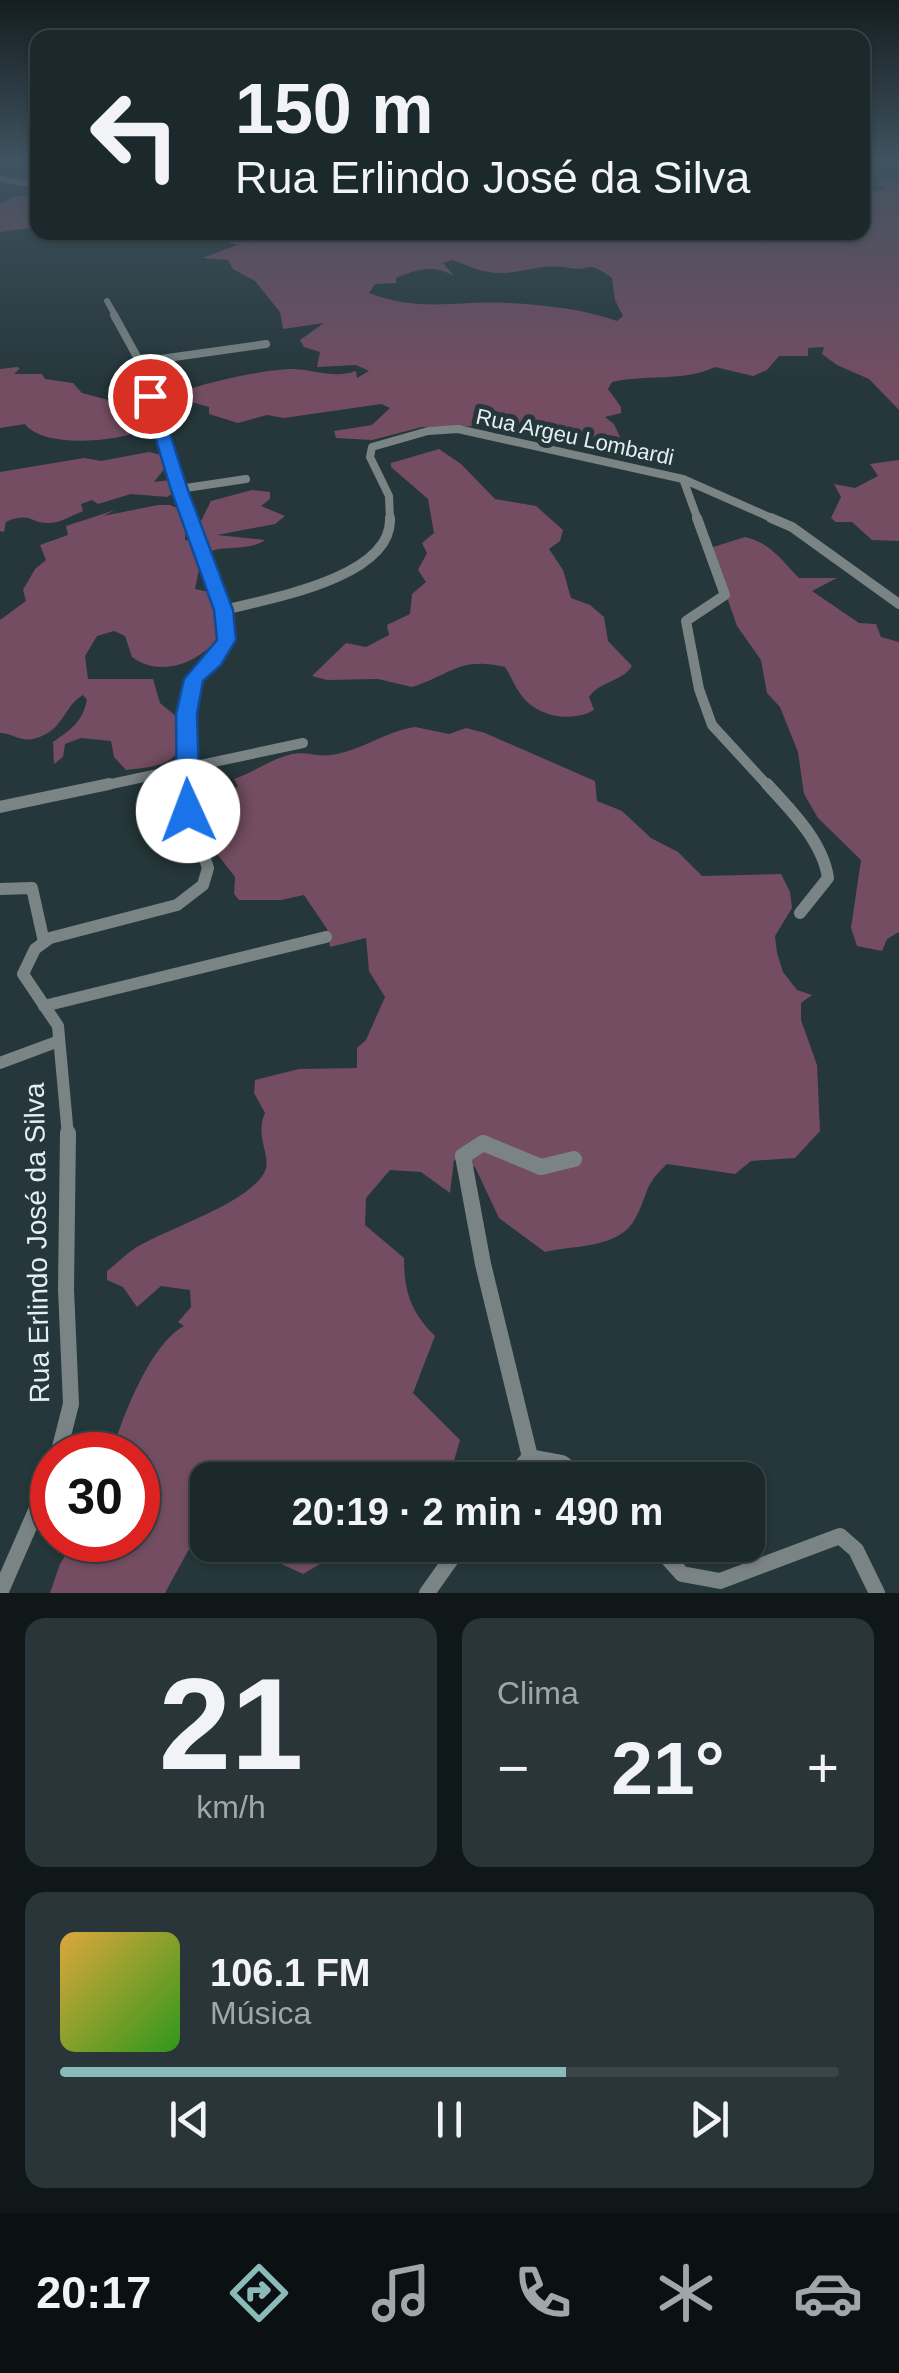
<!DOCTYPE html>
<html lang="pt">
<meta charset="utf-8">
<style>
body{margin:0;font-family:Helvetica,sans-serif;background:#293538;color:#f1f3f6;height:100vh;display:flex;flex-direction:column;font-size:38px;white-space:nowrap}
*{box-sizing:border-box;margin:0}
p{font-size:32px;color:#a0a6a9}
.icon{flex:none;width:55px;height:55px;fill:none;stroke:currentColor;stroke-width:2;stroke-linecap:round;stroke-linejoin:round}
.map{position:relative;height:1593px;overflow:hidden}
.sheet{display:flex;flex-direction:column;gap:25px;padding:25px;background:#0f1718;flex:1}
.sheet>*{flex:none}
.top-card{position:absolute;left:30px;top:30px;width:840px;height:210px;border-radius:20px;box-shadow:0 2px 8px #0004,0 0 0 2px #3a4548;background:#1c292c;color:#f1f3f6;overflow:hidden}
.speed{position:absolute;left:30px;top:1432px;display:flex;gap:20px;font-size:50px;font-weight:700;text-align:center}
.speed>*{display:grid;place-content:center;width:130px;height:130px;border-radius:50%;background:#1c292c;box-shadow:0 2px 8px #0004,0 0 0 2px #3a4548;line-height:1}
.speed .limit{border:15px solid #d22;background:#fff;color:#111}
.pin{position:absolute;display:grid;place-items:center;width:85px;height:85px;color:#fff;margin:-42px;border:5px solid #fff;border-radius:50%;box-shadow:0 2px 10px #0007}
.me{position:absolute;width:110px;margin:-55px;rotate:358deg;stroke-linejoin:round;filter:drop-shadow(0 0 8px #0008)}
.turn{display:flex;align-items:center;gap:35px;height:210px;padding:0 40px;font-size:45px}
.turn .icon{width:130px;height:130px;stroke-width:2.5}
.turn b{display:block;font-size:70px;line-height:85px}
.big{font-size:75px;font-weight:600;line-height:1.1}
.sheet .tile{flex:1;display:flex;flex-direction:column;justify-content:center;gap:15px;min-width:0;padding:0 35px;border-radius:20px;background:#293538}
.sheet .dial{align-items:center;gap:0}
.dial b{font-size:130px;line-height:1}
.song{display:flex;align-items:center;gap:30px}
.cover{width:120px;height:120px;border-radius:15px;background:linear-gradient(135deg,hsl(40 70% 55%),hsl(110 70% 35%))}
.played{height:10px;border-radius:5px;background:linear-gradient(90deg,#8bbbb9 65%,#3a4548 65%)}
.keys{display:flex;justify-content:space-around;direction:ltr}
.heat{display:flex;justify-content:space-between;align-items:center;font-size:55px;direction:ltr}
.sheet .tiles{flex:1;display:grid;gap:25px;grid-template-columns:1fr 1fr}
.tile:last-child{grid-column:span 2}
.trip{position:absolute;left:190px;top:1462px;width:575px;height:100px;border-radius:20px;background:#1c292c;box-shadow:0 2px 8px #0004,0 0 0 2px #3a4548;font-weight:600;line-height:100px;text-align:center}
.tabs{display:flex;height:160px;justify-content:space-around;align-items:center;background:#0b1012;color:#a0a6a9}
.tabs .icon{width:70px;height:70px}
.tabs .active{color:#8bbbb9}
.tabs b{font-size:45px;color:#f1f3f6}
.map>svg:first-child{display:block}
.green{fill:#744d62;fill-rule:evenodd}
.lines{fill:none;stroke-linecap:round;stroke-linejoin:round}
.minor-far4{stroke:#7b8485;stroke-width:6}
.minor-far3{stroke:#7b8485;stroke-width:8}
.minor-far2{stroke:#7b8485;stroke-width:10}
.minor-far1{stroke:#7b8485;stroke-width:12}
.minor{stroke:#7b8485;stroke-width:16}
.route{fill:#1a73e8;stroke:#114b97;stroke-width:2.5}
.labels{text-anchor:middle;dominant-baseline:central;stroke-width:10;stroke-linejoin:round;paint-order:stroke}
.far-street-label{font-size:22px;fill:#e4eff1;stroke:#25373a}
.street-label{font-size:28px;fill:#e4eff1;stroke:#25373a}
</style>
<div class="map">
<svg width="899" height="1593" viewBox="0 0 899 1593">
<rect width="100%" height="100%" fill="#25373a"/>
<g class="green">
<path d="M886,180L899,181V410L869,379L837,365L822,354L824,347L808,348V356H779L767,370L753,376L715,367C685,382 644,374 612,382L608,389L621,407V413L605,417L614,424L627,452L617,457L485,426L422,427L372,440L336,438L334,431L372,425L390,408L381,404L284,418L267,415L238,423L209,414V407L184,400L185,391C211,381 267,369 294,369C316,370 334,379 356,371L357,378L369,371L356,365L317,367L320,352L304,347L300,340L324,323L283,329L280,312L255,281L233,269L228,260L203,258L237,245L225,241L219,233L862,232L863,192L883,191L885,187L877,185ZM453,260C468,266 483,273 499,273C527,273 539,263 569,268C594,272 584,258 612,278L615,300L623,316L617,321C583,309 546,305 509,303C456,300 423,313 369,293L375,284L396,283V278C417,269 434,264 454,276L443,263Z"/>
<polygon points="37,195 37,227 0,232 0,204 13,197"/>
<path d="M17,367L20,368L14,374H42L45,379L73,383L82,393L146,410L158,421C135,443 43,450 25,424L0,428V369Z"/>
<path d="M439,449L461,464L495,499L536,506L563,530L560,541L549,549L563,570L571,598L590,605L604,617L608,641L632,666C622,682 600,681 589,697L594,710C572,723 537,717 521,695C515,687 511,676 505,667C460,656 450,675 412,687L378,679L327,680L312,676L346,643L366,647L389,635L387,625L410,614L412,594L426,582L418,570L427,553L422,543L434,533L428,499L391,467V463Z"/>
<path d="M149,452L161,455L168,464L154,482L170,480L182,488L167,497L131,494L98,504L92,500L81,504L83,511C73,515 60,523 49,523C31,524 31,511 6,522L4,532L0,531V472L84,458L101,461Z"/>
<polygon points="899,460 899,541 872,540 852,522 836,522 831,518 841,497 834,484 855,488 878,476 870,464"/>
<path d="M252,490L270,492V499L261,506L285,516L275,524L217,535L265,540C246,553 220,543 202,555L195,589L218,594L223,631C205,660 163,680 132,657L125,636L114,631L97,636L85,656L88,679H153L160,703L183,722C187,764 161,766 126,770L114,757L111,741L81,738L65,744L63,757L54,764L53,742C72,729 82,722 87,700L83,695C63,706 64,732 33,739C21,742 11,733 0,733V620L26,601L23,590L35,569L46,560L40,545L68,535L66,526L115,510L103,516L158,505H170L186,512L185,540L191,541L211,501Z"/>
<path d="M745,537C771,543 782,561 799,578H837L812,591L859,623L876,624L881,637L899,642V932L887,939L882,951L857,946L851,928L861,860L818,818L804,794L798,752L780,707L767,693L761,660L737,626L710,548Z"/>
<path d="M415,727L449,734L466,728L485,733L595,781L597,801L622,811L651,838L678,852L702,876L781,874L790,892L792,908L775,936L777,953L783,972L797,990L812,995L801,1003V1020L817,1065L820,1131L795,1158L751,1161L735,1174L667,1164C642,1187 649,1194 635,1219C619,1249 573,1245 545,1252L499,1218L475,1167L454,1160L450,1193L421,1172L390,1170L366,1198L365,1225L404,1258C404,1292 411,1312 435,1336L413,1393L460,1440L449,1478L208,1480L207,1533L188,1551L165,1593H50L60,1564L75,1540H138V1455H111C122,1418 150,1344 184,1326L178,1322L191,1307L190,1290L161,1286L137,1307L123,1287L107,1280V1271C115,1265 123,1257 131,1251C161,1230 247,1205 264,1173C273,1157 254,1137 265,1113L254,1093L255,1080L299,1069L357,1068V1048L366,1040L385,997L369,971L366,938L330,947L327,929L304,895L281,900H239L234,894L235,877L218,855L185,837L186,828L210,807L213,796L232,792L238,786L234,779C254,772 271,759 292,754C306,751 319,757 331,755C361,751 386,731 415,727Z"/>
<polygon points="255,1545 342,1545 334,1556 303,1574 271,1559"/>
</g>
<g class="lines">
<g class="minor-far4">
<polyline points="0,179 38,185"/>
<polyline points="107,301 116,317"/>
</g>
<g class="minor-far3">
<polyline points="114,315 141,364 191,520"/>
<polyline points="139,362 266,344"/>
<polyline points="683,479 698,520"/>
<polyline points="179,489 246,479"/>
<polyline points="390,520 389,496 370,457 372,447 428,431 458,429 683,479 776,520"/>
</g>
<g class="minor-far2">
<polyline points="697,518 725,595 686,621 699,689 712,725 769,787"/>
<polyline points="771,518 792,527 899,604"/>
<path d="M224,610C267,599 393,578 390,518"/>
<polyline points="97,787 303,743"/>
<path d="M188,787C188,759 180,702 195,678C203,663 225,655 227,636C230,603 201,549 190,518"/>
</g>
<g class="minor-far1">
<path d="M767,784C791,810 823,842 828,878L800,913"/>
<polyline points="0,807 109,784"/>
<polyline points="0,889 32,888 44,942"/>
<polyline points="44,1006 326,937"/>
<polyline points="0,1063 59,1041"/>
<polyline points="68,1136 58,1026 23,974 35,949 50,938 177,905 203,885 208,868 189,811 188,784"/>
</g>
<g class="minor">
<polyline points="58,1455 71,1404 66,1289 68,1133"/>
<polyline points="530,1457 483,1264 463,1156 483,1143 541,1167 574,1159"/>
<polyline points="530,1457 562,1463 586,1480"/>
<polyline points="509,1480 530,1457"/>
<polyline points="656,1545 682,1574 720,1581 840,1536 856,1550 877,1593"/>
<polyline points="0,1593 52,1474"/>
<polyline points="427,1593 461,1545"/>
</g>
</g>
<linearGradient id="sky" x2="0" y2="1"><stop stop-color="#141e20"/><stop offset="0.42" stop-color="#405360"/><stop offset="1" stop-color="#405360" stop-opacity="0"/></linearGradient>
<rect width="899" height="384" fill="url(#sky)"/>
<polygon class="route" points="150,391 158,396 188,490 233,610 236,640 221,665 203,681 197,714 200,811 188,820 177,811 176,714 184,679 217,640 214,610 171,490 143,396"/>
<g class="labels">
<g class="far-street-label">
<text transform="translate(575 437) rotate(12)">Rua Argeu Lombardi</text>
</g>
<g class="street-label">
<text transform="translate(37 1243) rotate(-91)">Rua Erlindo José da Silva</text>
</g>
</g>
</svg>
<div class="speed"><div class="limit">30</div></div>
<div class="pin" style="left:150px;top:396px;background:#d93025"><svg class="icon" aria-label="arrive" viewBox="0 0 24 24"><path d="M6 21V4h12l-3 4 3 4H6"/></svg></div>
<svg class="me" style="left:188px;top:811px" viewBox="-20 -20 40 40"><circle r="19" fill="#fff"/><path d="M0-13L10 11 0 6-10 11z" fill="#1a73e8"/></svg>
<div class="trip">20:19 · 2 min · 490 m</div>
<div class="top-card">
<div class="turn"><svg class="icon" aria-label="left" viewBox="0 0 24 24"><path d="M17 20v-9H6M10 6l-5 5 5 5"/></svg><div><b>150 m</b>Rua Erlindo José da Silva</div></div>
</div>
</div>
<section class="sheet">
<div class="tiles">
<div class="tile dial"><b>21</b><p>km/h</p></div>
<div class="tile"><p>Clima</p>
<div class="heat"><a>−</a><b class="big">21°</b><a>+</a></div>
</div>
<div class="tile">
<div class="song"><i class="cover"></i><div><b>106.1 FM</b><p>Música</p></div></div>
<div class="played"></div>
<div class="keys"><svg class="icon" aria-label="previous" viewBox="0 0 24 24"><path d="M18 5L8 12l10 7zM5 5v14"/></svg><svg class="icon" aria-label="pause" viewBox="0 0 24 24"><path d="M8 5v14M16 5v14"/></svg><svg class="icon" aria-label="next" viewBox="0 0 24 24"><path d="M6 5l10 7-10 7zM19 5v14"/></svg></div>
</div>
</div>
</section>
<nav class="tabs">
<b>20:17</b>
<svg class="icon active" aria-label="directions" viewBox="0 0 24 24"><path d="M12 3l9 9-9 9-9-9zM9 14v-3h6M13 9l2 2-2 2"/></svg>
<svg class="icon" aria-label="music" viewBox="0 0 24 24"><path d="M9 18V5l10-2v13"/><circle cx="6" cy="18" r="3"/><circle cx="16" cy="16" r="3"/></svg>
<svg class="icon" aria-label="phone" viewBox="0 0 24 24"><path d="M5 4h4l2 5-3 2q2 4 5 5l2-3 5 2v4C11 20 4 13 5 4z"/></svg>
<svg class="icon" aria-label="climate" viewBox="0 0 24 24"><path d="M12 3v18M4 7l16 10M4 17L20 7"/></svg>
<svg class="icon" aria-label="car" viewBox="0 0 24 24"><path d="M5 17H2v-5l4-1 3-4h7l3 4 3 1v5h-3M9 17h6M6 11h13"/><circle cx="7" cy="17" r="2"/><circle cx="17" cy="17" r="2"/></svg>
</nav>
